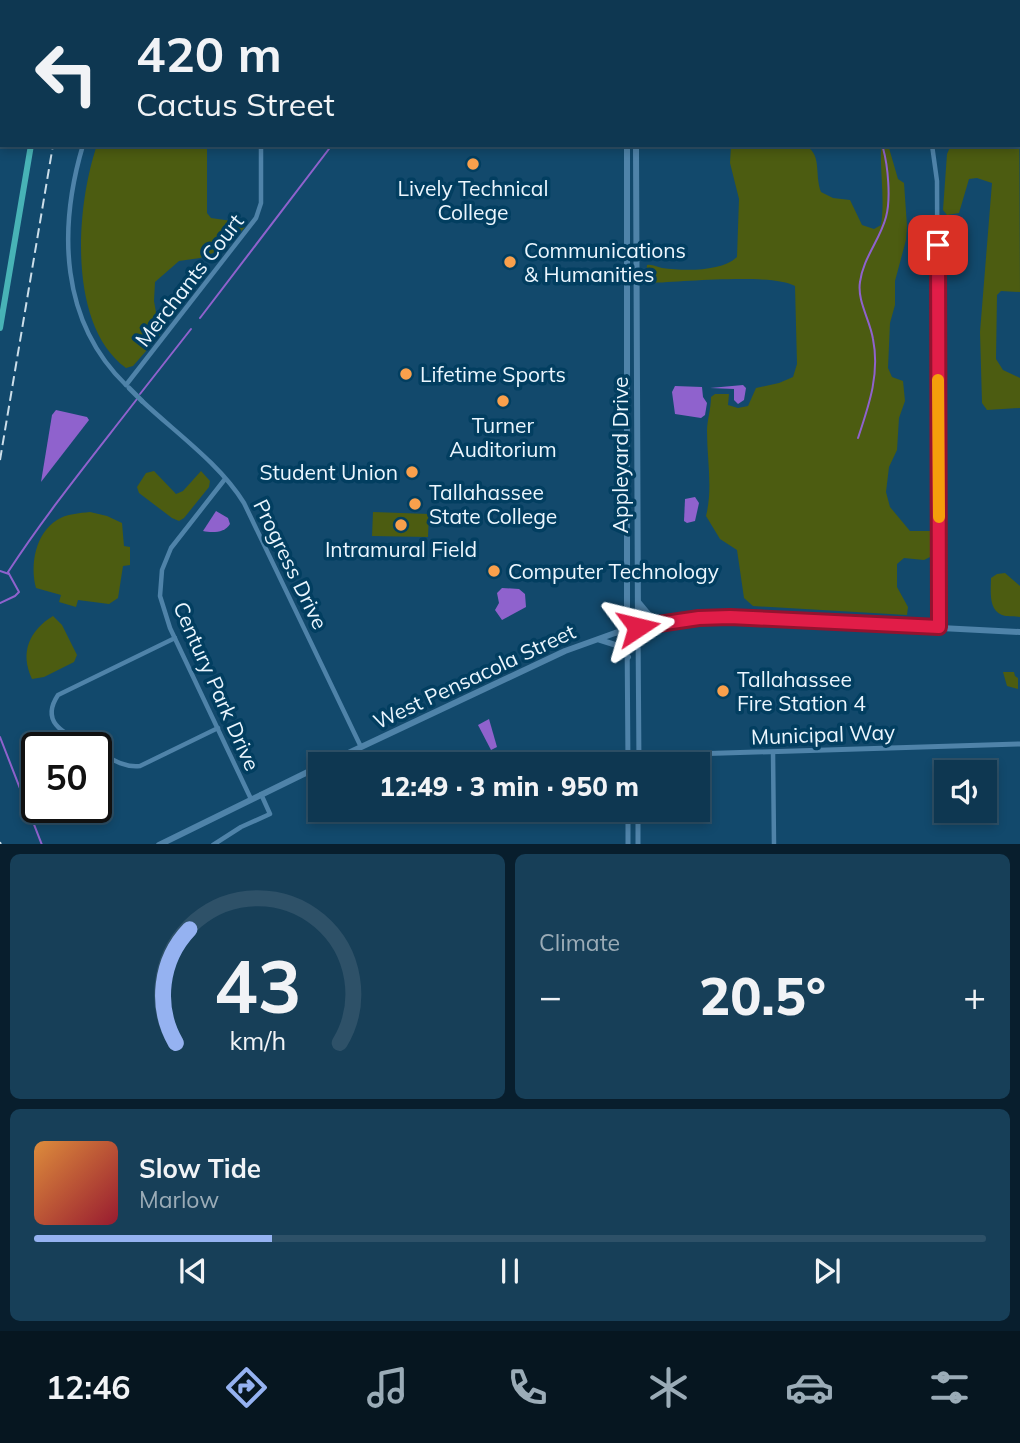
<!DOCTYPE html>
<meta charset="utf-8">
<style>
body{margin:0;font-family:Mulish,sans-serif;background:#173f58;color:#f1f3f6;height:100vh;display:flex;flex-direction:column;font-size:26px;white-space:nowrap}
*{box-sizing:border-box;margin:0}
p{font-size:23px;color:#9bacb7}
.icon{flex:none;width:38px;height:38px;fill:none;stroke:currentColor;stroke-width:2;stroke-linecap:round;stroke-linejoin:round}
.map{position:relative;height:844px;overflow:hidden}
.panel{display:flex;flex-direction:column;gap:10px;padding:10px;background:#081e2d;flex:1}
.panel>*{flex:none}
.banner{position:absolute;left:0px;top:0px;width:1020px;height:147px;box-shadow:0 4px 10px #0003,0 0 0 2px #2e5168;background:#0e3751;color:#f1f3f6;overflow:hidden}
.controls{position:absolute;left:934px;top:760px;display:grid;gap:14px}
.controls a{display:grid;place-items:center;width:63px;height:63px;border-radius:0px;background:#0e3751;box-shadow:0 4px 10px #0003,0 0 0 2px #2e5168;font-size:35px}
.speed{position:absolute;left:21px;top:732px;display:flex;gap:14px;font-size:35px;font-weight:700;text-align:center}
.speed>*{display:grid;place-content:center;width:91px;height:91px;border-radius:50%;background:#0e3751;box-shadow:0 4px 10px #0003,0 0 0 2px #2e5168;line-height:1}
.speed .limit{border:4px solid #111;border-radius:10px;background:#fff;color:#111}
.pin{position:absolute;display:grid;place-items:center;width:60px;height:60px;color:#fff;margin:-30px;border-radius:14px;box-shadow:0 4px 10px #0006}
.me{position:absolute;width:77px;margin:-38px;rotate:80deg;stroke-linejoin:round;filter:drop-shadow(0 0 5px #0008)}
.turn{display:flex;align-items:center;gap:24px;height:147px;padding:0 21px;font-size:32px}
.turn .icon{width:91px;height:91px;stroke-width:2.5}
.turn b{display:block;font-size:49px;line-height:60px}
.big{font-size:52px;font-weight:800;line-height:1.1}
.panel .tile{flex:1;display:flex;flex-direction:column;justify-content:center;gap:10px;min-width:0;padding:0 24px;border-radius:10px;background:#173f58}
.panel .dial{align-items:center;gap:0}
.dial svg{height:182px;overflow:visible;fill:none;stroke:#2e5168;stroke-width:7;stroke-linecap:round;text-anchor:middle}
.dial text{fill:#f1f3f6;stroke:none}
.song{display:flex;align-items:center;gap:21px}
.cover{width:84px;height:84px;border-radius:10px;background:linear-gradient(135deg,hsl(30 70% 55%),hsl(350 70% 35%))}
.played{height:7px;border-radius:4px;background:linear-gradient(90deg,#95b2f1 25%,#2e5168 25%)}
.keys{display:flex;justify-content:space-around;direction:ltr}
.heat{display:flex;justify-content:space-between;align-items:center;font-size:38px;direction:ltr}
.panel .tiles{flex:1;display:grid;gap:10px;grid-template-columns:1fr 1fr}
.tile:last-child{grid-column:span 2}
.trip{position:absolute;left:308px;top:752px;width:402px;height:70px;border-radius:0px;background:#0e3751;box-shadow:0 4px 10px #0003,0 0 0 2px #2e5168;font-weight:800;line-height:70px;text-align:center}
.tabs{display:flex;height:112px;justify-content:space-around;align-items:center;background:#061620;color:#9bacb7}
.tabs .icon{width:49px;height:49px}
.tabs .selected{color:#95b2f1}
.tabs b{font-size:32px;color:#f1f3f6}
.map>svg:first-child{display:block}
.green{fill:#4c5c11}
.water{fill:#8f62cd}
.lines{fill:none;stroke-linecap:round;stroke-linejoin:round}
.stream{stroke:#8f62cd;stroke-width:2}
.minor{stroke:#4f83a9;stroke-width:4.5}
.tertiary{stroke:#4f83a9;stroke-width:5}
.secondary{stroke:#4f83a9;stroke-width:6}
.primary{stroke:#48b3b6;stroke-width:6}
.rail{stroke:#ccdee9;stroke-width:2;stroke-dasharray:10 5;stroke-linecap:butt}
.route-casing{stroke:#92132f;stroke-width:18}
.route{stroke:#e11d48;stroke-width:12}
.slow{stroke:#f59e0b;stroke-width:12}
.poi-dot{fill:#f9a04c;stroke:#023e60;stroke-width:2.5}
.labels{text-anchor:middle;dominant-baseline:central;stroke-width:7;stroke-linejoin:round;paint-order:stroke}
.poi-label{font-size:21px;fill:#ebf6fe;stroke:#023e60;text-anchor:start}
.street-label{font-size:21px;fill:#ebf6fe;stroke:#023e60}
</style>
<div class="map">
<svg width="1020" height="845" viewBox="0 0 1020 845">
<rect width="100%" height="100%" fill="#12496c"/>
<g class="green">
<polygon points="1019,76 1020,292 1001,291 997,295 996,359 1003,370 1020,378 1020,408 987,410 982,403 980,332 992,183 977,178 969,179 959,213 947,215 943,210 947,154 951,145 1018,145"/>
<path d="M97,145H207V213L211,218L239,222L245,227L226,248L200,258L179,261L155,282L154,301L160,335L133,366L126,368C67,325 76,206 97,145Z"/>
<path d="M731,145H803C823,152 814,173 821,192L833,198L850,200L862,225L874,229L881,225C885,200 880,174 881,149L889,148L898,179L904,183L907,226L906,240L895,281V305L890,323L888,368L892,377L903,381L905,401L899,418L897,450L889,467L886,492L890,507L910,531H934V555L924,560L904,558L897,564V587L908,607L907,615L753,606L744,598L737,550L720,539L706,516C713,488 707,460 707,431C707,420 711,409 711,397L715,394H729L728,405L738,408L748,406L756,388L779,383L793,377L797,364L795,286C771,273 682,282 650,283L646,277L647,265C653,264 656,267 662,268C684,271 721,272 737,257L739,199L730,163Z"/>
<polygon points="154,471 176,494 183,491 201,471 210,481 209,487 184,518 179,521 172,518 139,493 137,487 146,473"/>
<path d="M90,512L107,516L122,523L124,546L130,547V565L123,566L118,598L109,604L78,600L76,607L59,602L61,595L36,588C30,565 35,534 57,520C66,514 80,513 90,512Z"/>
<polygon points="373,512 429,514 428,537 372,536"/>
<path d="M1005,573L1020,586V617C1015,616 1007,617 1002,615C988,610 991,590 991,578L997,574Z"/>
<path d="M53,616L62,625L77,655L74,662L44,677L32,679C19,652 30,630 53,616Z"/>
<polygon points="1003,672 1014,672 1015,676 1018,678 1018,689 1007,686"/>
</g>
<g class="water">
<polygon points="743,385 746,388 744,400 738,404 734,400 734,389 710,388"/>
<polygon points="675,386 702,387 703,397 707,403 705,415 701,418 675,414 672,392"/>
<polygon points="56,410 87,417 89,420 41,482 52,415"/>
<polygon points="695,497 699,503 695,521 687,523 684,521 685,499"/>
<path d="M216,511L228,518L230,524C225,533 212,533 203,531Z"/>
<polygon points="502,588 519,589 525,594 526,607 502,620 495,610 499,603 497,593"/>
<polygon points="489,719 497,747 491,750 478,725"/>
</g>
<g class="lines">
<g class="stream">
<polyline points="337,0 337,2"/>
<polyline points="808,2 808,0"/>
<polyline points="1018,144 1020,144"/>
<polyline points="200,318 332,145"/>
<polyline points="140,394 191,329"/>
<path d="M858,438C869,405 880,374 873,339C870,320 857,301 860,282C863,258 880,240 886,217C891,199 888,166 883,148"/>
<polyline points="0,571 9,574"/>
<path d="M0,603L15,596L19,592L8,572C48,511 93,456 137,399"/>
<polyline points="0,737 42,845"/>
</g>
<g class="minor">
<polyline points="791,0 791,2"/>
<polyline points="154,2 155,0"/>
<polyline points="900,2 900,0"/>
<path d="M83,145C58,229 60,321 126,385"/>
<polyline points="932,145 937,181 939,627"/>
<polyline points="126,385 256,218 261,203 261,145"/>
<path d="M142,401C176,433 219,463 244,503L361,747"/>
<polyline points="225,479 171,548 162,570 160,596 170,628 251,799"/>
<path d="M91,747C69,735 38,725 58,695L175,638"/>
<path d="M96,750C110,758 123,768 140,766L218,728"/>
<polyline points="773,752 774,845"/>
<polyline points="213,845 241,827 270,814 261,794"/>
</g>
<g class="tertiary">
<polyline points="129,388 142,401"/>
<polyline points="638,627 639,765"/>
<polyline points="627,630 628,765"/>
<polyline points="628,756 1020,744"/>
<polyline points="628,810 628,845"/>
<polyline points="638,845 638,810"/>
</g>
<g class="secondary">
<polyline points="626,0 626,2"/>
<polyline points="636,0 636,2"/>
<polyline points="627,145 627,630"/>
<polyline points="636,145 638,627"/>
<polyline points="639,603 649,615 663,621"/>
<polyline points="600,640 619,646 628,657"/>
<polyline points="323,765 565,651 615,633 657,623 730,617 1020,632"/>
<polyline points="159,845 320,766"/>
</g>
<g class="primary">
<polyline points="55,2 55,0"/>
<polyline points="0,328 31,145"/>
</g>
<g class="rail">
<polyline points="78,2 78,0"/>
<polyline points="0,460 53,145"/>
<polyline points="0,842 1,845"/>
</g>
</g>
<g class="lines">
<g class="route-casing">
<polyline id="route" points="638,627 699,618 730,617 939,627 938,245"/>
</g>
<use href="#route" class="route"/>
<polyline class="slow" points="938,380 939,517"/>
</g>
<g class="poi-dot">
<circle cx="473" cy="164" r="7"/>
<circle cx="510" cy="262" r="7"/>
<circle cx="406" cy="374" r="7"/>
<circle cx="503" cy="401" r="7"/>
<circle cx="412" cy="472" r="7"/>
<circle cx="415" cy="504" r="7"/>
<circle cx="401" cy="525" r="7"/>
<circle cx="494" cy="571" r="7"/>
<circle cx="723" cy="691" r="7"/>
</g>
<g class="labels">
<g class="poi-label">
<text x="473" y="188" text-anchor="middle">Lively Technical<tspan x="473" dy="24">College</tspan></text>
<text x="524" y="250">Communications<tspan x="524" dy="24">&amp; Humanities</tspan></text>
<text x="420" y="374">Lifetime Sports</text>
<text x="503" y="425" text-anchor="middle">Turner<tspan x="503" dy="24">Auditorium</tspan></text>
<text x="398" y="472" text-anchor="end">Student Union</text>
<text x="429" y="492">Tallahassee<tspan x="429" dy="24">State College</tspan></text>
<text x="401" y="549" text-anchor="middle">Intramural Field</text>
<text x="508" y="571">Computer Technology</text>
<text x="737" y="679">Tallahassee<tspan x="737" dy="24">Fire Station 4</tspan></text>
</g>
<g class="street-label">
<text transform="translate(189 280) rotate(-52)">Merchants Court</text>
<text transform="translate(620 455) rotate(-90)">Appleyard Drive</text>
<text transform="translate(291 564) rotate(64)">Progress Drive</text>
<text transform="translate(474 676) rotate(-25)">West Pensacola Street</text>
<text transform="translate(217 686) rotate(66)">Century Park Drive</text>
<text transform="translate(823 734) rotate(-2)">Municipal Way</text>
</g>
</g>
</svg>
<div class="controls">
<a><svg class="icon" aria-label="sound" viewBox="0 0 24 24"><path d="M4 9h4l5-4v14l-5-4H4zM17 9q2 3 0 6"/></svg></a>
</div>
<div class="speed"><div class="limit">50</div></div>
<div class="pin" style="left:938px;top:245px;background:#d93025"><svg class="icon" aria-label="arrive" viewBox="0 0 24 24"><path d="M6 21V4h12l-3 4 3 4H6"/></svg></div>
<svg class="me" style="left:638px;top:627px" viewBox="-20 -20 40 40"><path d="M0-17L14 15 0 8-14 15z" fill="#e11d48" stroke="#fff" stroke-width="4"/></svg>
<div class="trip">12:49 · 3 min · 950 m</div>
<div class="banner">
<div class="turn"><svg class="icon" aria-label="left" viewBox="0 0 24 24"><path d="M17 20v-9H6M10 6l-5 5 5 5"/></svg><div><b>420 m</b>Cactus Street</div></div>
</div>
</div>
<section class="panel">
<div class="tiles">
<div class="tile dial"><svg viewBox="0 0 100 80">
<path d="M14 69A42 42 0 1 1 86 69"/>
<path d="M14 69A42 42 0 0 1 20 19" stroke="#95b2f1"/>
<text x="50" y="56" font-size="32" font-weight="700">43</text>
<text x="50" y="72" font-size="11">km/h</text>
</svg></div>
<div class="tile"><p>Climate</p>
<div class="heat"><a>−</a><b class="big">20.5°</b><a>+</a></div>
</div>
<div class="tile">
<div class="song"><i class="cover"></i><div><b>Slow Tide</b><p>Marlow</p></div></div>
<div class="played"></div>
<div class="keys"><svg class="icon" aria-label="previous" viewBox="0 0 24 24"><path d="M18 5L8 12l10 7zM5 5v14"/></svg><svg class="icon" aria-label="pause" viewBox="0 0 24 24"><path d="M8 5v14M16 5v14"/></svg><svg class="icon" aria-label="next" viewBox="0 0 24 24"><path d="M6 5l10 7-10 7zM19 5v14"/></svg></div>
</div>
</div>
</section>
<nav class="tabs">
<b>12:46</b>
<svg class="icon selected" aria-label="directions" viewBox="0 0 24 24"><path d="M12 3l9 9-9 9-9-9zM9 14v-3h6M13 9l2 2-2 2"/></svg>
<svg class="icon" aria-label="music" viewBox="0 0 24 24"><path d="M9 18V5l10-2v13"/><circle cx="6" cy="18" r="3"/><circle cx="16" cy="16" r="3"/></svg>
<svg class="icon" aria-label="phone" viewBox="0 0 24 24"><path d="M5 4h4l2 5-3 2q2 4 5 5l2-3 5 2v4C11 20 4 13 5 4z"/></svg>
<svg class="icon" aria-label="climate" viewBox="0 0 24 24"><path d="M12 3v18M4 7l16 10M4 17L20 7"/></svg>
<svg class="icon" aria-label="car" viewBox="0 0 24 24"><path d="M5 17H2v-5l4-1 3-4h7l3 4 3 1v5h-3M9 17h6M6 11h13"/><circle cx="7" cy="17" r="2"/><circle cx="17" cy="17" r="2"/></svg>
<svg class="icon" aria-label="filters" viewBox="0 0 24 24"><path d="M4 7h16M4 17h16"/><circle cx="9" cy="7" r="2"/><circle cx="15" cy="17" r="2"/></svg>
</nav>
